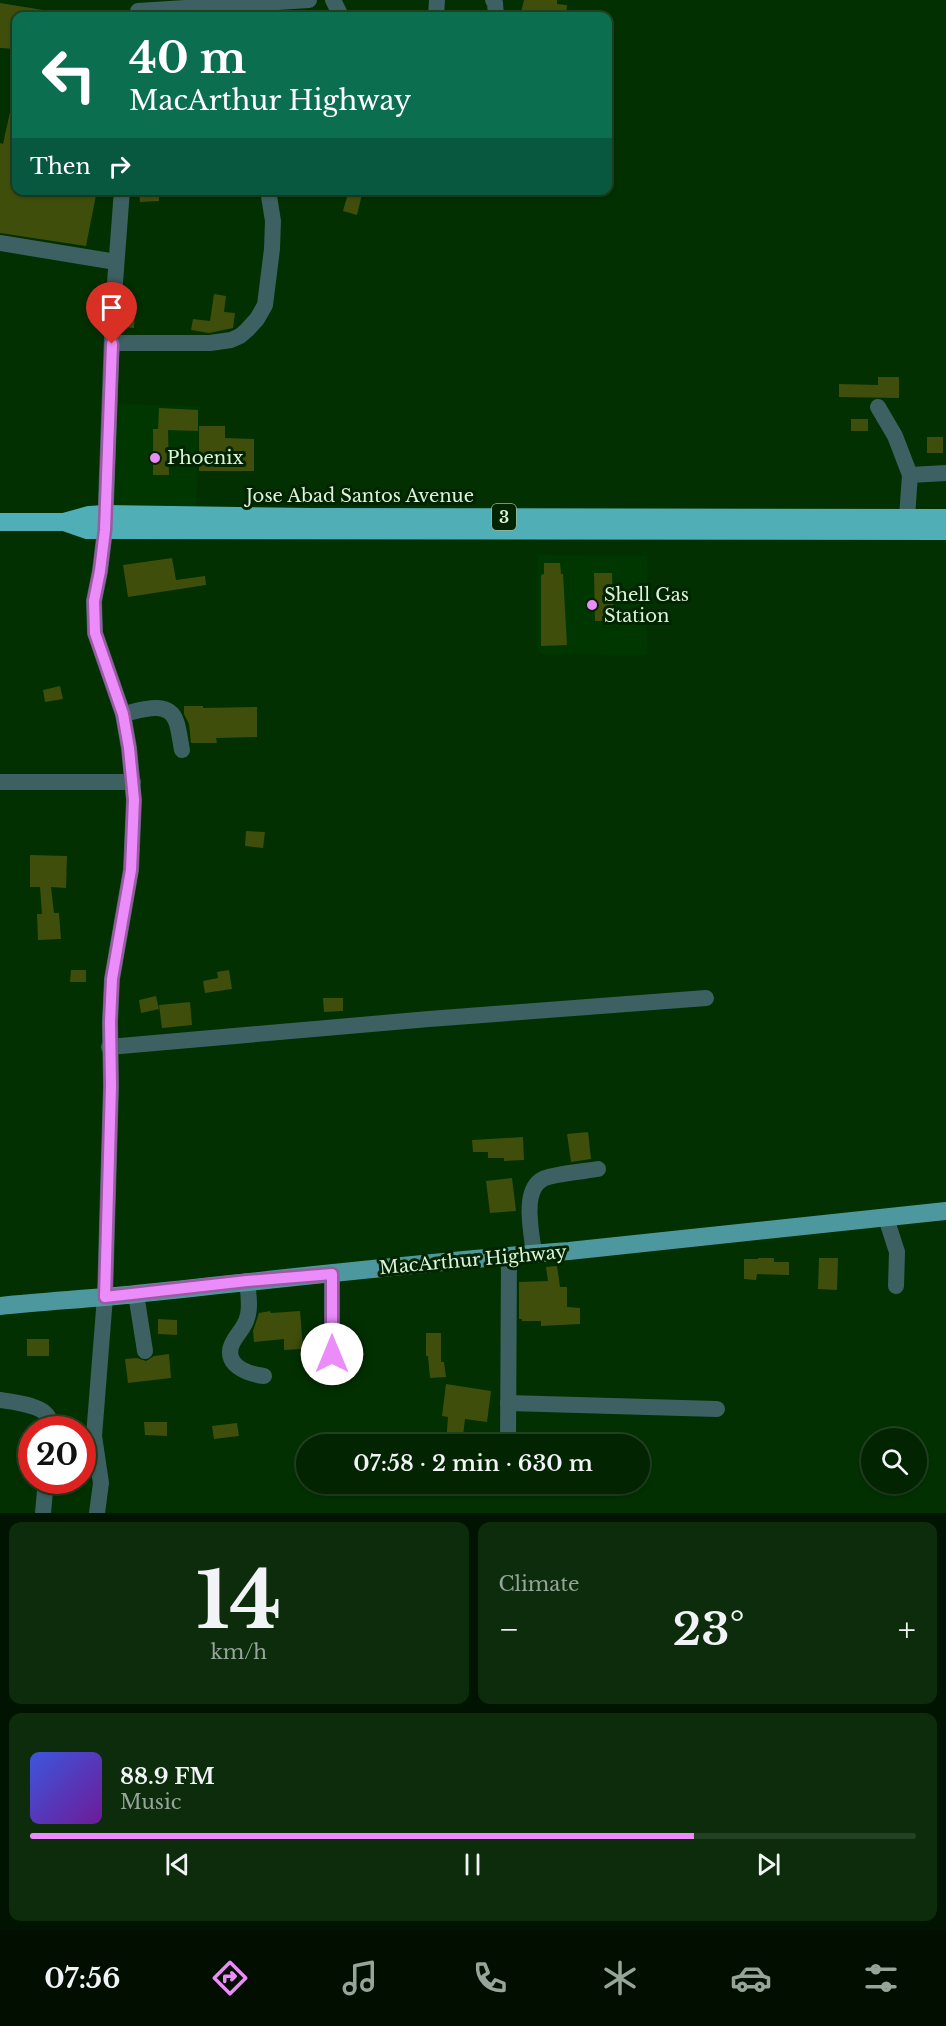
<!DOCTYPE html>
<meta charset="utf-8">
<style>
body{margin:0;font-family:"Libre Baskerville",serif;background:#0c2c0b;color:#f1f3f6;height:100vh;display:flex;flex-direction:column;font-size:22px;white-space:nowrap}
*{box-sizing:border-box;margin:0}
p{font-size:20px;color:#96a499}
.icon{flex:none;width:33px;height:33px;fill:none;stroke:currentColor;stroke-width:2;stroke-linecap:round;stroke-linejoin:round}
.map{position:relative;height:1513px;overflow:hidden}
.details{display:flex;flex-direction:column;gap:9px;padding:9px;background:#011401;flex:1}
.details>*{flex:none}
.hud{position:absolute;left:12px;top:12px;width:600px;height:183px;border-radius:12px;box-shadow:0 2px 4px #0004,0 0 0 2px #234123;background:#0b6e4f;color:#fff;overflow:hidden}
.controls{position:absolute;left:861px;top:1428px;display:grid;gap:12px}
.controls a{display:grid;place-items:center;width:66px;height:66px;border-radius:50%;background:#022401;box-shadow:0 2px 4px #0004,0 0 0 2px #234123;font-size:30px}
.speed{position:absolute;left:18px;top:1416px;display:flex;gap:12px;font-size:30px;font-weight:700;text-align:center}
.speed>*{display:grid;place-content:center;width:78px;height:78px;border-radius:50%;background:#022401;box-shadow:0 2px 4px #0004,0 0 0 2px #234123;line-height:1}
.speed .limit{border:9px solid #d22;background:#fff;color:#111}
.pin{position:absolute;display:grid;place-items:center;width:51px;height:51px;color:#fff;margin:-62px -26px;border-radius:50% 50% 50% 0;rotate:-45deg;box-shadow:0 0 6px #0007}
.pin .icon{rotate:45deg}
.me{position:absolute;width:66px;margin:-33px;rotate:0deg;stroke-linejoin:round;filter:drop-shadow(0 0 4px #0008)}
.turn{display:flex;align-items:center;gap:21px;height:126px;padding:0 18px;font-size:27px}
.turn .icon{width:78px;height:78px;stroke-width:2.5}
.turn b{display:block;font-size:42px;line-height:51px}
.then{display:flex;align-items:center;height:57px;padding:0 18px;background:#0003;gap:12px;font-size:22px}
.big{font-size:45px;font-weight:600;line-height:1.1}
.details .tile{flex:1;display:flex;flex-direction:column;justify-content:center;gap:9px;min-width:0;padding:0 21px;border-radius:12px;background:#0c2c0b}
.details .dial{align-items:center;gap:0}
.dial b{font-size:78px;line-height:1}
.song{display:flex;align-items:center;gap:18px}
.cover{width:72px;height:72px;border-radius:9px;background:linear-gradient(135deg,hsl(230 70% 55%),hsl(280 70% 35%))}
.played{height:6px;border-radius:3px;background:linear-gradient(90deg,#ec8cfa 75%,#234123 75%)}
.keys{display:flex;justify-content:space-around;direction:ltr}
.heat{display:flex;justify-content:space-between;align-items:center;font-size:33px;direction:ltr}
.details .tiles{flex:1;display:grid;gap:9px;grid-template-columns:1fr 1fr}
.tile:last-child{grid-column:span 2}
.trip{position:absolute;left:296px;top:1434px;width:354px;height:60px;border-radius:30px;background:#022401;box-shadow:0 2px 4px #0004,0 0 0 2px #234123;font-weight:600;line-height:60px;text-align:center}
.tab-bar{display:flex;height:96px;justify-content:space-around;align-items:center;background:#010e00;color:#96a499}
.tab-bar .icon{width:42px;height:42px}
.tab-bar .on{color:#ec8cfa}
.tab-bar b{font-size:27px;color:#f1f3f6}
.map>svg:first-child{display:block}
.built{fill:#003700}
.building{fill:#3f4e0b}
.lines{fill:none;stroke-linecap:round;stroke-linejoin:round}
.minor{stroke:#3d6062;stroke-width:16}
.major{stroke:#4c989e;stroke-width:18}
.highway{stroke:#50aeb6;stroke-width:18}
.route-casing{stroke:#995ba2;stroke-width:15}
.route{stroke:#ec8cfa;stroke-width:10}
.poi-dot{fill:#ec8cfa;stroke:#032402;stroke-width:2}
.labels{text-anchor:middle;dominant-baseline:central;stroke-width:6;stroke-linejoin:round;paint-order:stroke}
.shield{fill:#032402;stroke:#9ab698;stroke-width:1.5}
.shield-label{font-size:16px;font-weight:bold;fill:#dbf4d9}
.poi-label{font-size:18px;fill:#dbf4d9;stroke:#032402;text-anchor:start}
.street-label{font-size:18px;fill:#dbf4d9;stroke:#032402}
</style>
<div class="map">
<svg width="946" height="1513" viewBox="0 0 946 1513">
<rect width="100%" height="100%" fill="#023001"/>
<g class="built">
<polygon points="112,404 199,406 196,512 112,509"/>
<polygon points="538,555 647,556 647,655 538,654"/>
</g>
<g class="building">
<polygon points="524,0 557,0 557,4 567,5 566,16 544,16 521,13"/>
<polygon points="0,3 49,11 49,16 16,16 16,49 0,48"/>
<polygon points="12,103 16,104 16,190 97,190 86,246 0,233 0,143 3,144"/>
<polygon points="139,190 159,190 159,201 140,202"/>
<polygon points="349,190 363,190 357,215 343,211"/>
<polygon points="214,294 226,296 224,312 235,313 233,328 209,333 191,330 193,319 210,321"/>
<polygon points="124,299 136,300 134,328 123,327"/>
<polygon points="878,377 899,377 899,398 839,397 839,384 878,385"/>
<polygon points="159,408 198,410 198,431 168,430 169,475 153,475 153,429 158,429"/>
<rect x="851" y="419" width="17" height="12"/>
<polygon points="199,426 225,426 225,438 254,439 254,471 199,471"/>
<rect x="927" y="437" width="16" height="16"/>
<polygon points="172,558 176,580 205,576 206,585 128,597 123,565"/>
<polygon points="544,563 560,563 561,574 563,574 567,645 541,646 541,575 544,574"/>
<polygon points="594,573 612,573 613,621 595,621"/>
<polygon points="60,686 63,699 45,702 43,690"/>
<polygon points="184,706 203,706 203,708 257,707 257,737 216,738 217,743 191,743 189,724 184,714"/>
<polygon points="246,831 265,832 263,848 245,846"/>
<polygon points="30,855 67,856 66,888 51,887 54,913 59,913 61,939 38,940 37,914 42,914 40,887 30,887"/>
<polygon points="71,970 86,970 86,982 70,982"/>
<polygon points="229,970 232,989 205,993 203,981 218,978 217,972"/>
<polygon points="156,996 159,1009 141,1013 139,1000"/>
<polygon points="323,998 343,998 343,1011 324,1012"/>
<polygon points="190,1002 192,1025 162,1028 159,1005"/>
<polygon points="588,1132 591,1159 571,1162 567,1134"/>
<polygon points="523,1137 524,1160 504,1161 504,1158 488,1158 488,1152 473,1152 472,1140"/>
<polygon points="512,1178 516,1211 490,1213 486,1181"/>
<polygon points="758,1258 774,1258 774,1262 789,1262 789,1275 757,1274 756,1280 744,1279 744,1259 758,1259"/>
<polygon points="819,1258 838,1258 837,1290 818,1289"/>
<polygon points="557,1266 560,1287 567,1287 567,1307 580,1308 580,1324 541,1326 541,1321 522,1321 522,1319 519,1319 519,1282 548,1281 546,1267"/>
<polygon points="270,1311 271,1313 300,1311 303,1349 284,1350 284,1339 254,1342 253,1331 259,1313"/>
<polygon points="158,1319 177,1320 177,1335 158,1334"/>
<polygon points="426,1333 441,1333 441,1362 444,1362 446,1377 430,1378 428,1356 426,1356"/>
<rect x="27" y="1339" width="22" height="17"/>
<polygon points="169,1354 171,1378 128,1383 125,1359 137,1358 146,1361 154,1356"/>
<polygon points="446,1384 491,1391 487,1422 465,1419 462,1444 446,1444 448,1417 442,1416"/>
<polygon points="144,1422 167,1422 167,1436 145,1435"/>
<polygon points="237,1423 239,1436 214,1439 212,1426"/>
</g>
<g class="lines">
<g class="minor">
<polyline points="333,0 341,16"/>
<polyline points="493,0 495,3 496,16"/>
<polyline points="138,11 309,0"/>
<polyline points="436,16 437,0"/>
<polyline points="0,243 116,262"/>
<polyline points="112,343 210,343 231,340 240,336 247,330 257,319 265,305 272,249 273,221 268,190"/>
<polyline points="878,407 895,436 910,475 906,531"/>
<polyline points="910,475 946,473"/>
<path d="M123,714C139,711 168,699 176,721C179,729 180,740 182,750"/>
<polyline points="0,782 133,782"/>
<polyline points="109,1047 429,1019 706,998"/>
<polyline points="886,1218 897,1252 896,1286"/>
<path d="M534,1254C532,1234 521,1190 543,1179C551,1174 587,1171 598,1169"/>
<path d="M247,1281C248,1292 251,1307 247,1318C245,1327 237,1334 233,1342C221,1364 247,1374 264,1376"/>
<polyline points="136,1294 145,1351"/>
<polyline points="332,1374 332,1274"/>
<path d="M0,1400C13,1402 45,1405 49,1419C50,1423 50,1426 50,1430"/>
<polyline points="508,1403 717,1409"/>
<polyline points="508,1444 509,1255"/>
<polyline points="43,1513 46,1480"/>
<polyline points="97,1513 101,1483 94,1436 105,1297 111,1086 110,1022 112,979 131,870 134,800 129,748 123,714 95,633 94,601 100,571 105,530 113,309 122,190"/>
</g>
<path class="major" d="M0,1306C45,1301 91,1299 136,1294C280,1279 424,1262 569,1251L946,1211"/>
<g class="highway">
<polyline points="0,522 64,522 87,530 105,530 946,531"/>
<polyline points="64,522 89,515 105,514 313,517 946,518"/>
</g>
</g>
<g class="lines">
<g class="route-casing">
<polyline id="route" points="112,344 105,530 100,571 94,601 95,633 123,714 129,748 134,800 131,870 112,979 110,1022 111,1086 105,1297 247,1281 332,1274 332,1354"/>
</g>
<use href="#route" class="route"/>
</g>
<g class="poi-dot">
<circle cx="155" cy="458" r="6"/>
<circle cx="592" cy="605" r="6"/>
</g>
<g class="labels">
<rect class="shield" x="492" y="504" width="24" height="26" rx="4.5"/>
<g class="shield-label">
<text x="504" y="517">3</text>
</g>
<g class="poi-label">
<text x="167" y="458">Phoenix</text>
<text x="604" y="595">Shell Gas<tspan x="604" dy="21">Station</tspan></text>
</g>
<g class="street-label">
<text x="360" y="496">Jose Abad Santos Avenue</text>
<text transform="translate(473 1260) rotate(-5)">MacArthur Highway</text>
</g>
</g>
</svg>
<div class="controls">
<a><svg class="icon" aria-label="search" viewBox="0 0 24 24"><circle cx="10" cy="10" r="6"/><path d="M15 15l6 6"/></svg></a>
</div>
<div class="speed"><div class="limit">20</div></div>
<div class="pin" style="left:112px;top:344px;background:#d93025"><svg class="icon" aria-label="arrive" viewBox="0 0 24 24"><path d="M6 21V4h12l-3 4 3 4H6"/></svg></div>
<svg class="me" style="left:332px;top:1354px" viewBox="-20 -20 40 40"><circle r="19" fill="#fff"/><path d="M0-13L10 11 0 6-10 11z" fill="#ec8cfa"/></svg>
<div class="trip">07:58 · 2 min · 630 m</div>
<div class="hud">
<div class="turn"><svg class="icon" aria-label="left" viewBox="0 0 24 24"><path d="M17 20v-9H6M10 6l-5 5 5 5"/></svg><div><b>40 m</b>MacArthur Highway</div></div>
<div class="then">Then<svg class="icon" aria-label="right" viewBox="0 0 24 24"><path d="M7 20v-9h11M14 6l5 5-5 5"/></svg></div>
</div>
</div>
<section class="details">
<div class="tiles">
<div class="tile dial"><b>14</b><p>km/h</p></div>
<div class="tile"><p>Climate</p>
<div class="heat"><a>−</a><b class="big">23°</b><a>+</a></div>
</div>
<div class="tile">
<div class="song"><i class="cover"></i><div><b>88.9 FM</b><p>Music</p></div></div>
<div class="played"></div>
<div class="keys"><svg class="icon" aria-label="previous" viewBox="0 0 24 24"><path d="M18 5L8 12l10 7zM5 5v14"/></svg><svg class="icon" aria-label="pause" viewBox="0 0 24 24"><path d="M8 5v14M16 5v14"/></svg><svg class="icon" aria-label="next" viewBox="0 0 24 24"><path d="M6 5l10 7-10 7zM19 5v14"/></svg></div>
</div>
</div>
</section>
<nav class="tab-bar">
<b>07:56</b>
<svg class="icon on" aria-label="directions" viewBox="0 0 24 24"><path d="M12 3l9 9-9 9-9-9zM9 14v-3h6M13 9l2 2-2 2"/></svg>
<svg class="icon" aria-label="music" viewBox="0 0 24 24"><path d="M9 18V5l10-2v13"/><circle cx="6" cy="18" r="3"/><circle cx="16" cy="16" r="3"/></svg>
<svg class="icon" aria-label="phone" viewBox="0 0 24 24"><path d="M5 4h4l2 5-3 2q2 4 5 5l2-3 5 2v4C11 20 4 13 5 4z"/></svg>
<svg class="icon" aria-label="climate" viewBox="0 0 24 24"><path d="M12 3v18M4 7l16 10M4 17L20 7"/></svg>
<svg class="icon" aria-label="car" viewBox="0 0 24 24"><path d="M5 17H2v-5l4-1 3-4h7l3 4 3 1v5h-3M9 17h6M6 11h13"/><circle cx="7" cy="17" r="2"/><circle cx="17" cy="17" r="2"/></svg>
<svg class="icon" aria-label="filters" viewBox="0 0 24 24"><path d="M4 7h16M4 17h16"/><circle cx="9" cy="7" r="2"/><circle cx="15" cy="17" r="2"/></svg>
</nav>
